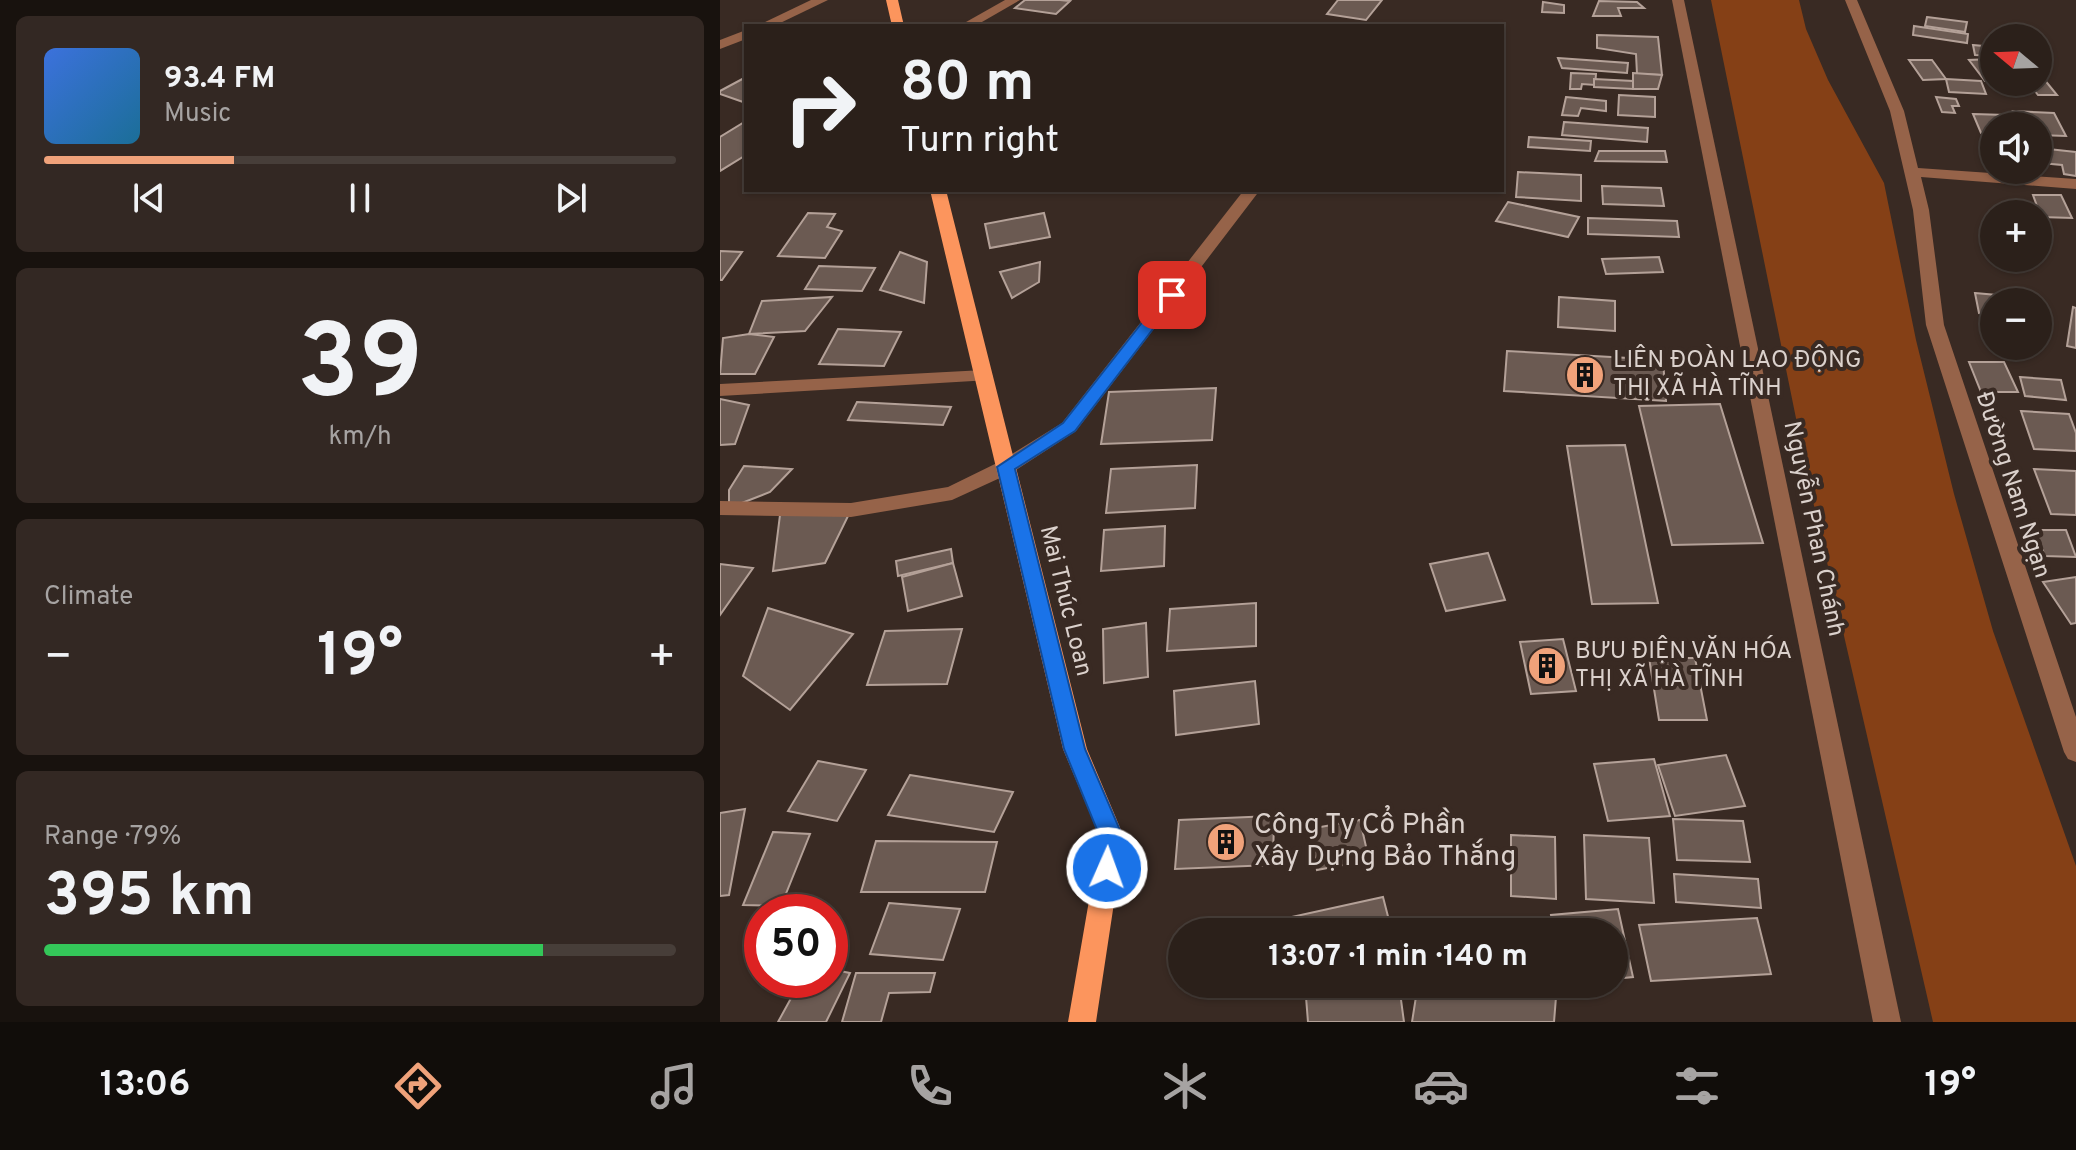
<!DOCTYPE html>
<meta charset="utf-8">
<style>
body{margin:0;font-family:Overpass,sans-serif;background:#332823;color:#f1f3f6;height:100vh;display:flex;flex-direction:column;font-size:30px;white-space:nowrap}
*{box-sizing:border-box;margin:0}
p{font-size:26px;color:#a6a3a2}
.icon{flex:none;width:44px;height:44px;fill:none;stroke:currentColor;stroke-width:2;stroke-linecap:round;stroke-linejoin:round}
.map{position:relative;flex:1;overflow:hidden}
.sheet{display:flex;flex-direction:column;gap:16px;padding:16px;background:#18120e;width:720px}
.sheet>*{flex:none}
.top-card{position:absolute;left:24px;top:24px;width:760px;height:168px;border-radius:0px;box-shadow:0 2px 6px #0004,0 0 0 2px #473e39;background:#2b201a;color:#f1f3f6;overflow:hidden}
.needle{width:52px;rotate:289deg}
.controls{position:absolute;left:1260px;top:24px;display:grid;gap:16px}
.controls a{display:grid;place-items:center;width:72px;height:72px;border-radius:50%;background:#2b201a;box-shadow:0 2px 6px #0004,0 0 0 2px #473e39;font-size:40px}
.speed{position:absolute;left:24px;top:894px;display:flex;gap:16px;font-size:40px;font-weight:700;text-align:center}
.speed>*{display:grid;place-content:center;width:104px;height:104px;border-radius:50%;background:#2b201a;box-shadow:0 2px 6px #0004,0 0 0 2px #473e39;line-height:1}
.speed .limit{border:12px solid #d22;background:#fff;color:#111}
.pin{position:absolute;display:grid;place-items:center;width:68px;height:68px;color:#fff;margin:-34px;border-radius:16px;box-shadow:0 4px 12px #0006}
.me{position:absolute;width:88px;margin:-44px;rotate:2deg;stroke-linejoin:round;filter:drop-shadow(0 0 6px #0008)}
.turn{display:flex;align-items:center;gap:28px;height:168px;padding:0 24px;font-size:36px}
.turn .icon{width:104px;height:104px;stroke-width:2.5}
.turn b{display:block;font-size:56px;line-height:68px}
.big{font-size:60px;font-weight:700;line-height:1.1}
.sheet .card{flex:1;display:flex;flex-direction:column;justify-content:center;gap:12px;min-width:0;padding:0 28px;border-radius:12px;background:#332823}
.sheet .dial{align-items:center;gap:0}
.dial b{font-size:104px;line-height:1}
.song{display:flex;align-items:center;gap:24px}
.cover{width:96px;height:96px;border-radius:12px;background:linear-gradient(135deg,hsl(220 70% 55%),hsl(200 70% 35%))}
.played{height:8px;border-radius:4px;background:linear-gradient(90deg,#f0a27a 30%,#473e39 30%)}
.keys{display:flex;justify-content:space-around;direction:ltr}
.heat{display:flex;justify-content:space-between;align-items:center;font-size:44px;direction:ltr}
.charge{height:12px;border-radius:6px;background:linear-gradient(90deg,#34c759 79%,#473e39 0)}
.trip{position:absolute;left:448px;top:918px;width:460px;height:80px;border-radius:40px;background:#2b201a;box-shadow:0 2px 6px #0004,0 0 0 2px #473e39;font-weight:700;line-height:80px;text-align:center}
.dock{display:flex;height:128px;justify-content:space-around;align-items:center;background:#110d0a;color:#a6a3a2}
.dock .icon{width:56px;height:56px}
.dock .on{color:#f0a27a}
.dock b{font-size:36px;color:#f1f3f6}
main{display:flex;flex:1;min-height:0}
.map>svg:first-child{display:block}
.water{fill:#854016}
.building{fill:#6b5a52;stroke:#b4a198;stroke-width:2}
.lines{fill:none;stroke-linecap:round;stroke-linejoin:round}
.minor{fill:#966349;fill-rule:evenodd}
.major{fill:#fc955d;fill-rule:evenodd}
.route{fill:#1a73e8;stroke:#114b97;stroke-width:2}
.labels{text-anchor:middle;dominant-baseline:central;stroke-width:8;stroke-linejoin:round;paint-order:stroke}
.poi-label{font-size:24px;fill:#dbd1cc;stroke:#392a23;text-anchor:start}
.street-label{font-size:24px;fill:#dbd1cc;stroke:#392a23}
.near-poi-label{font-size:28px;fill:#dbd1cc;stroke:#392a23;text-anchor:start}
</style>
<main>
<section class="sheet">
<div class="card">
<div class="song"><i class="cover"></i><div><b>93.4 FM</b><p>Music</p></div></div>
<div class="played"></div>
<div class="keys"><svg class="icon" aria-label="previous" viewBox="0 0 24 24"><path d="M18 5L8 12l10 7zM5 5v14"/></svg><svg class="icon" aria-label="pause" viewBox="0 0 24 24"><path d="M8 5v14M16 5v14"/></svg><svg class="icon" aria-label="next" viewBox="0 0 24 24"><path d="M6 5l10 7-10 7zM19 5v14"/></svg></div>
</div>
<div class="card dial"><b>39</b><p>km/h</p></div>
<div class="card"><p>Climate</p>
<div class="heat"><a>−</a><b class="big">19°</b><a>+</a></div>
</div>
<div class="card"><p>Range · 79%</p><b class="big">395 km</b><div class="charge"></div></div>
</section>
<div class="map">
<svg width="1356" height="1022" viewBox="0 0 1356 1022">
<rect width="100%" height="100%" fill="#392a23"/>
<polygon class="water" points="991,0 1079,0 1086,29 1108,80 1164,183 1196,340 1234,494 1273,631 1356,866 1356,1022 1213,1022 1092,497"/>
<g class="building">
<polygon points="305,0 340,0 350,1 336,14 295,8"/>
<polygon points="618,0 662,0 646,20 607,14"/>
<polygon points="879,1 917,2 924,8 898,8 901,16 873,16"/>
<polygon points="823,2 844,5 844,13 822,12"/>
<polygon points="1207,17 1247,22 1245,32 1205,26"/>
<polygon points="1194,26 1248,34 1247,43 1193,35"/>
<polygon points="877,35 938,37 942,75 917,74 916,54 877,48"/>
<polygon points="1253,45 1274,47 1274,56 1255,55"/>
<polygon points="838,58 908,63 907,73 842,68"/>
<polygon points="1272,59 1274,81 1265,81 1249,60"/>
<polygon points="1189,60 1212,60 1226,79 1203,80"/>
<polygon points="851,73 876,74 875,85 862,84 861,89 850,89"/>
<polygon points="913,73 942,75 938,89 913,89"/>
<polygon points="1319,73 1337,95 1318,95 1308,82 1318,82"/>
<polygon points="26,77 26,103 0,94 0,91"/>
<polygon points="874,79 913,81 913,89 874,87"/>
<polygon points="1226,79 1261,81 1266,94 1229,92"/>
<polygon points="899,95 935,97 935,117 898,115"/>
<polygon points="846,97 886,101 886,111 861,108 858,116 842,115"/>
<polygon points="1216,97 1236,99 1239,106 1232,106 1235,113 1222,112"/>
<polygon points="1293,111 1334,113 1346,136 1318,135 1318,126 1300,126"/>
<polygon points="1253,114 1286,115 1291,126 1274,126 1274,133 1261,133"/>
<polygon points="26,121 26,155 0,171 0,137"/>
<polygon points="844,122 928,128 927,142 842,135"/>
<polygon points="809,137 871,141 870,151 808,147"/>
<polygon points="1319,148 1356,152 1356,176 1344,174 1342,165 1321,163"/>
<polygon points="879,151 945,151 947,162 875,161"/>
<polygon points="798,172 861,175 861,201 796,197"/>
<polygon points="882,186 941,188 944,206 883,204"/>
<polygon points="1313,195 1341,195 1352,218 1321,217"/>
<polygon points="788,202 859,217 848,237 776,221"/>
<polygon points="88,213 115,214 107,227 122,231 105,258 58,256"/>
<polygon points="324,213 330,237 270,248 265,224"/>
<polygon points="868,218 957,221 959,237 868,234"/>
<polygon points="0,251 22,252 2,280 0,280"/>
<polygon points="180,252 207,262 204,303 160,290"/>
<polygon points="939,257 943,272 886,274 882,259"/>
<polygon points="320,262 319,282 292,298 280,272"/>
<polygon points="99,266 155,268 142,291 85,289"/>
<polygon points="1255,293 1288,296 1289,302 1274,302 1274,315 1259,313"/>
<polygon points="112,297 85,331 29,334 42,301"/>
<polygon points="839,297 895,301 895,331 838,327"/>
<polygon points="1353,307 1356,308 1356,348 1347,346"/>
<polygon points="118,329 181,332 164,366 99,364"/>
<polygon points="29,334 54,337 35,374 0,374 3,338"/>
<polygon points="787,351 943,360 946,401 784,391"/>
<polygon points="1249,362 1284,362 1298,392 1261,392"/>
<polygon points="1300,377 1341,380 1346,400 1305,396"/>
<polygon points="496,388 492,440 381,444 389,392"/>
<polygon points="0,399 29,405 15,444 0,445"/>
<polygon points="137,402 231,407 223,425 128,420"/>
<polygon points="1000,404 1043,543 952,545 919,406"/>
<polygon points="1301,411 1349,414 1356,433 1356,451 1314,449"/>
<polygon points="905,445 938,603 872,604 847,446"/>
<polygon points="477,465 475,508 386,513 391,469"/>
<polygon points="24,466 72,469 50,492 9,508 9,490"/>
<polygon points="1314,469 1356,471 1356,515 1331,514"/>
<polygon points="61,507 131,510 105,563 53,571"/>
<polygon points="445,526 444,566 381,571 384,530"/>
<polygon points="1314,530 1346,530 1356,557 1325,556"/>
<polygon points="231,549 233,563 178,576 176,561"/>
<polygon points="768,553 785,600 726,611 710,564"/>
<polygon points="233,563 242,596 188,611 182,577"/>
<polygon points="0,564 33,568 0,615"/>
<polygon points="1356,577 1356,623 1351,624 1323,582"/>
<polygon points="536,603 536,646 447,651 450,609"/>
<polygon points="48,608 133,634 70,710 23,676"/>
<polygon points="426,623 428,677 384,683 383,629"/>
<polygon points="242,629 227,684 147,685 165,631"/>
<polygon points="843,639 856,691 811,694 800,642"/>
<polygon points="929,658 975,658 987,720 939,720"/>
<polygon points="535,681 539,724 456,735 454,691"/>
<polygon points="1006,755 1025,806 955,816 938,765"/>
<polygon points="934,759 950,816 888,821 874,764"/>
<polygon points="98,761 146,770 117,821 68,811"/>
<polygon points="190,775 293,792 274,832 168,815"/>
<polygon points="25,809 9,895 0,896 0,813"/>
<polygon points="554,816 553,865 455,869 459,820"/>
<polygon points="953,819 1023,821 1030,862 957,860"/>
<polygon points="640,820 649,860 597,870 589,829"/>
<polygon points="53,832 90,834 61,906 23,905"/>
<polygon points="791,835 835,837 836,899 791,896"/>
<polygon points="864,835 929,838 934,903 866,899"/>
<polygon points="156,841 277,842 265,892 141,892"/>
<polygon points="954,874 1038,879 1041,908 956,902"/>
<polygon points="663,897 672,932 503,932"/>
<polygon points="169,903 240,909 223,960 150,954"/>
<polygon points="898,909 913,977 894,979 894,932 834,932 831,915"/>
<polygon points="1037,918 1051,974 931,981 919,925"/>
<polygon points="110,969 130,973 106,1022 58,1022 81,980 110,980"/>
<polygon points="136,973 215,973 210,992 169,993 161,1022 122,1022"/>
<polygon points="698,984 737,984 836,997 834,1022 692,1022"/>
<polygon points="679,985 684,1022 588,1022 586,997"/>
</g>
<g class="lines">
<g class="minor">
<polygon points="91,0 108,0 54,26 37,26"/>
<polygon points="285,0 300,0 255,26 239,26"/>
<polygon points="952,0 964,0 1181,1022 1153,1022"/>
<polygon points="1125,0 1137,0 1184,111 1198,168 1356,179 1356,189 1201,177 1209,210 1224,325 1356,717 1356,762 1348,759 1344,752 1206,325 1193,210 1170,111"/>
<polygon points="26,30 26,39 0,49 0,40"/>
<polygon points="524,190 540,190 356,431 293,472 232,500 131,517 0,515 0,501 131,503 228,487 279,462 342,423"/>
<polygon points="264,370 273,376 270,380 0,396 0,384"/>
</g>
<g class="major">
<polygon points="166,0 178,0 184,26 172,26"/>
<polygon points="210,190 226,190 367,749 404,837 376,1022 348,1022 380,837 343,749"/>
</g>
</g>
<polygon class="route" points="446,292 459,295 355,431 295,469 365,749 403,837 395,875 387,878 379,875 375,868 380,837 344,749 277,467 343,423"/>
<defs>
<g id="building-disc" transform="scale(2)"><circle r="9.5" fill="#f0a27a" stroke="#392a23"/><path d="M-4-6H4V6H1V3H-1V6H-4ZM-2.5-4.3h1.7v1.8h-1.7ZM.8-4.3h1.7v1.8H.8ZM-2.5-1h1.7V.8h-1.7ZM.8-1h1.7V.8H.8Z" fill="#111"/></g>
</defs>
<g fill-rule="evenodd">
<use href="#building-disc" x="865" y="375"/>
<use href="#building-disc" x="827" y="666"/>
<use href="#building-disc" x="506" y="842"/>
</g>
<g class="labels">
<g class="poi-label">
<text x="893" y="361">LIÊN ĐOÀN LAO ĐỘNG<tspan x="893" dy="28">THỊ XÃ HÀ TĨNH</tspan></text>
<text x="855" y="652">BƯU ĐIỆN VĂN HÓA<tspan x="855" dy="28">THỊ XÃ HÀ TĨNH</tspan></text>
</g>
<g class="street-label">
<text transform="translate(1292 485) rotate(72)">Đường Nam Ngạn</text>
<text transform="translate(1093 529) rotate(78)">Nguyễn Phan Chánh</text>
<text transform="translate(345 601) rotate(76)">Mai Thúc Loan</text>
</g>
<g class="near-poi-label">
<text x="534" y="826">Công Ty Cổ Phần<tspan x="534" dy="32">Xây Dựng Bảo Thắng</tspan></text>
</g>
</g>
</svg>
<div class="controls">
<a><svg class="needle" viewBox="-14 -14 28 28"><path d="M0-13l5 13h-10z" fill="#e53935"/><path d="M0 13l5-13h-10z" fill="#a6a3a2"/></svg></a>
<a><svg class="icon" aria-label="sound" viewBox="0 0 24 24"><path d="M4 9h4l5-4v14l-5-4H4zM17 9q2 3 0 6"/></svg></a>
<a>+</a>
<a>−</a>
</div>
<div class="speed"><div class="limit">50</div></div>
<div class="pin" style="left:452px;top:295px;background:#d93025"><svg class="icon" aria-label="arrive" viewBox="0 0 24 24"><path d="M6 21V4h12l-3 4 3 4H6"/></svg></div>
<svg class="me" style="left:387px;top:868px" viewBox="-20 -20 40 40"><circle r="17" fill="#1a73e8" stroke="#fff" stroke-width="3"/><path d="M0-11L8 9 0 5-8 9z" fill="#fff"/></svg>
<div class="trip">13:07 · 1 min · 140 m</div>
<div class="top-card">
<div class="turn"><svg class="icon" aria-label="right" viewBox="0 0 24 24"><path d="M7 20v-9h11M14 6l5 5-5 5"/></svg><div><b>80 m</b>Turn right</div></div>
</div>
</div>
</main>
<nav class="dock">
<b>13:06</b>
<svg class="icon on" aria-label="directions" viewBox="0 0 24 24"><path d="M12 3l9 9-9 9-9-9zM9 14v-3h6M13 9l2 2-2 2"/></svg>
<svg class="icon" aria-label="music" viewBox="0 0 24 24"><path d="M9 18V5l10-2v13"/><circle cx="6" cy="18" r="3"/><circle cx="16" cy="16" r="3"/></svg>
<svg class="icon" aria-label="phone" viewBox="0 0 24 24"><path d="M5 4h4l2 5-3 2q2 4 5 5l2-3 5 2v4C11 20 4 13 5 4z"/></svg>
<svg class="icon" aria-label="climate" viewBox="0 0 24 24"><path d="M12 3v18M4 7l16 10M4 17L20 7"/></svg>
<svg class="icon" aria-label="car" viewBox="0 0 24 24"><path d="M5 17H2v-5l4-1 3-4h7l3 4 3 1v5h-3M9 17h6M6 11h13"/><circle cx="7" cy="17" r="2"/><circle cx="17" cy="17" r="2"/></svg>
<svg class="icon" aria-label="filters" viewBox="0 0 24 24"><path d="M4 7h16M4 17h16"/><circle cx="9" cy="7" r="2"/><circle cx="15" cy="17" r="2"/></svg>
<b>19°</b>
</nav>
